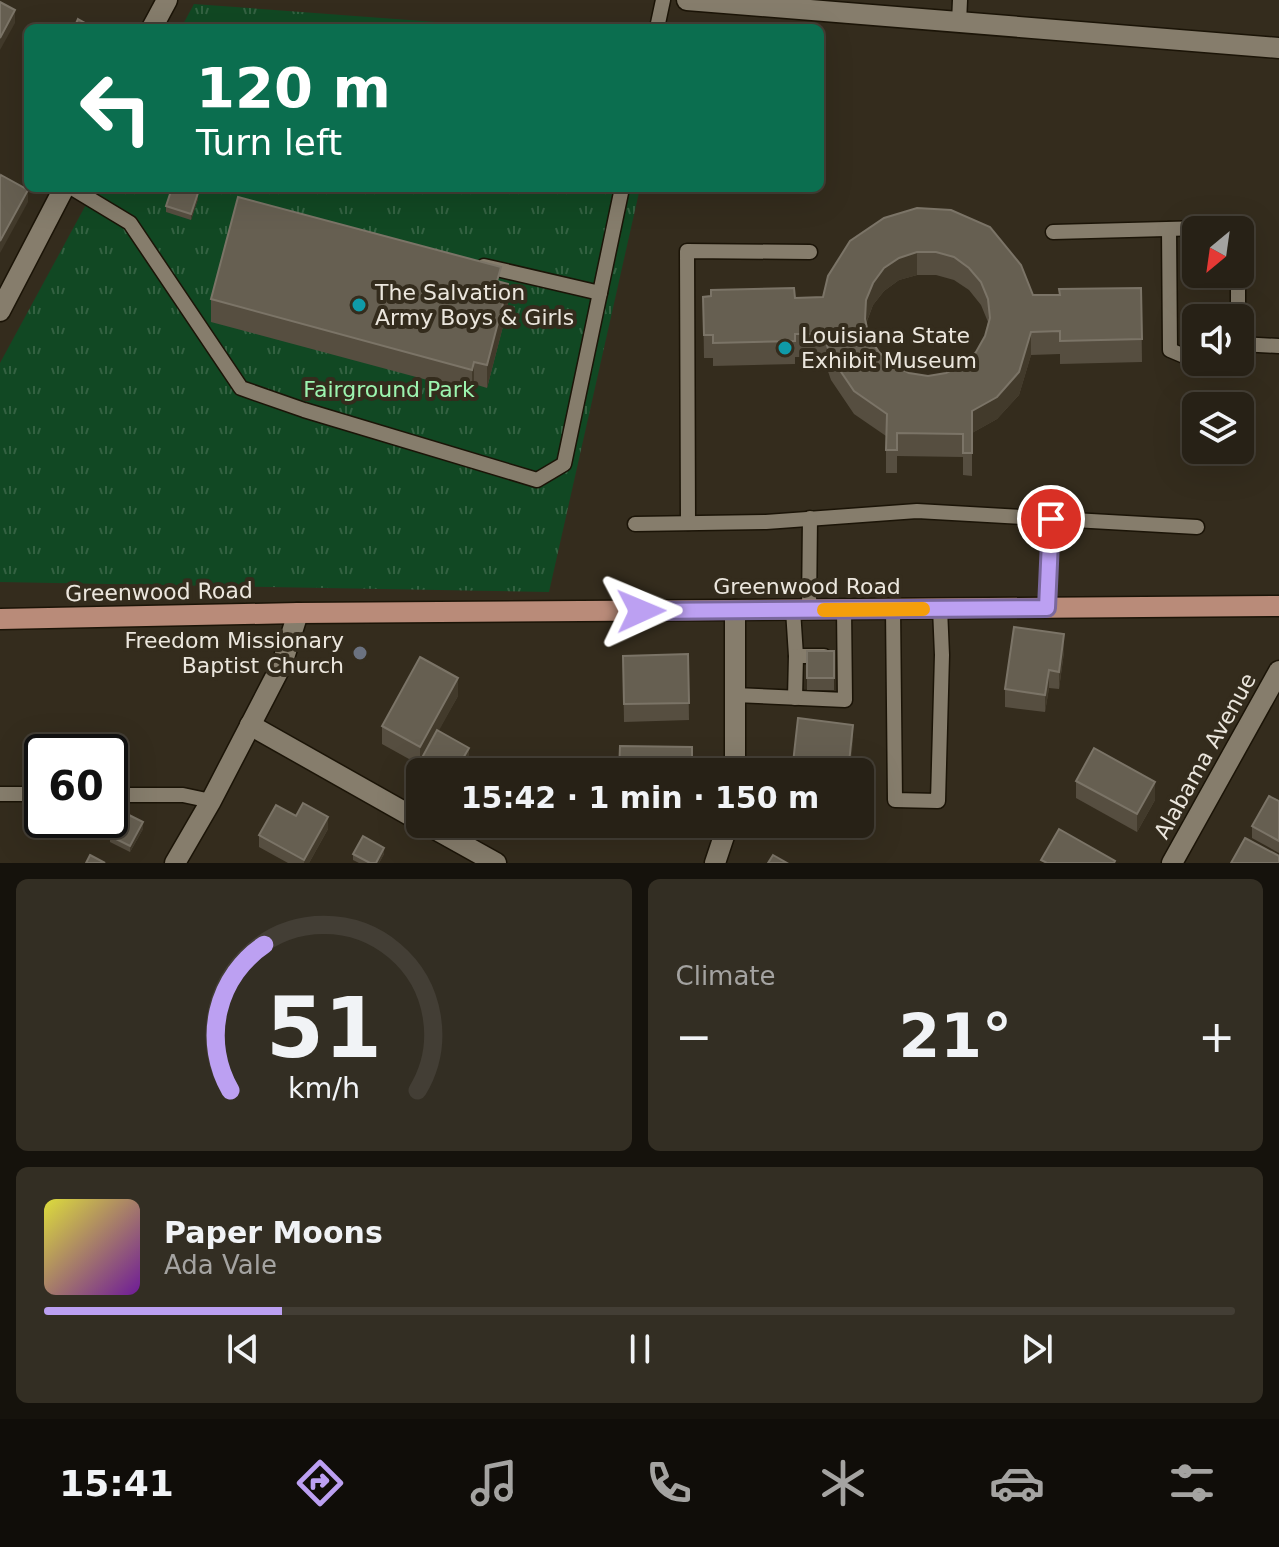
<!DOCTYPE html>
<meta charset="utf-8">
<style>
body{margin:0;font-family:"DejaVu Sans",sans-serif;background:#332e23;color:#f1f3f6;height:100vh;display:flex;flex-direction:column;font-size:30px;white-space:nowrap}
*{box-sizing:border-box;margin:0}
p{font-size:26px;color:#a4a3a1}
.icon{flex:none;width:44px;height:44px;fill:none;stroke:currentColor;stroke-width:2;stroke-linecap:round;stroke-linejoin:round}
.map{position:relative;height:863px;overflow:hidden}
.sheet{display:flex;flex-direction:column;gap:16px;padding:16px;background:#15120c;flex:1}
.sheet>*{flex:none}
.top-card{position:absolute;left:24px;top:24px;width:800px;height:168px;border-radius:12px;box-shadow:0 8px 32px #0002,0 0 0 2px #433e35;background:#0b6e4f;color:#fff;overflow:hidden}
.needle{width:52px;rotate:209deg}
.buttons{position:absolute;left:1182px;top:216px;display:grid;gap:16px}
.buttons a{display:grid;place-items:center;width:72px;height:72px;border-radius:12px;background:#272116;box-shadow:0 8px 32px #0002,0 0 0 2px #433e35;font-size:40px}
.speed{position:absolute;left:24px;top:734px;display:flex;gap:16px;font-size:40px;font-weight:700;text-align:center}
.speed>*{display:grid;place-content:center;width:104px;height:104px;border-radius:50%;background:#272116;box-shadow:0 8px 32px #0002,0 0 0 2px #433e35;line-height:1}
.speed .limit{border:4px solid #111;border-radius:12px;background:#fff;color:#111}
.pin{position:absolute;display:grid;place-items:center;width:68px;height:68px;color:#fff;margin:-34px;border:4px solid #fff;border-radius:50%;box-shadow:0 2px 8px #0007}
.me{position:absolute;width:88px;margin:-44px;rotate:89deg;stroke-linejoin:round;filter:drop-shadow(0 0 6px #0008)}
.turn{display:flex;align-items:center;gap:28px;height:168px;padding:0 40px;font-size:36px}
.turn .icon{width:104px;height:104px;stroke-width:2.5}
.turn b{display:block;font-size:56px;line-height:68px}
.big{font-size:60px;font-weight:600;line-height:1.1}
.sheet .widget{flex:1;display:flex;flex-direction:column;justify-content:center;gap:12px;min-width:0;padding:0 28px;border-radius:12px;background:#332e23}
.sheet .dial{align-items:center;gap:0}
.dial svg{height:208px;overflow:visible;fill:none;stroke:#433e35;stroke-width:7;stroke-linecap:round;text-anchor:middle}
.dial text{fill:#f1f3f6;stroke:none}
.song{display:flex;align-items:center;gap:24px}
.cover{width:96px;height:96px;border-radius:12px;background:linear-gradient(135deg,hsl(60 70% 55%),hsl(280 70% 35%))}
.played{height:8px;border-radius:4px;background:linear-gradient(90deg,#bca0f2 20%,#433e35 20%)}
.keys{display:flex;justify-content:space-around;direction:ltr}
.heat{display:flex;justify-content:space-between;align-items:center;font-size:44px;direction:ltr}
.sheet .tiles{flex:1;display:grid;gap:16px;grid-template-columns:1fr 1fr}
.widget:last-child{grid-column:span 2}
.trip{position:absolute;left:406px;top:758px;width:468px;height:80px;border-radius:12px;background:#272116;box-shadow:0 8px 32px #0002,0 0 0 2px #433e35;font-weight:600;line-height:80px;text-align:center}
.tabs{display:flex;height:128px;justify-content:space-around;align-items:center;background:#100d09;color:#a4a3a1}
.tabs .icon{width:56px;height:56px}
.tabs .selected{color:#bca0f2}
.tabs b{font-size:36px;color:#f1f3f6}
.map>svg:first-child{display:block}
.grass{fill:url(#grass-tufts)}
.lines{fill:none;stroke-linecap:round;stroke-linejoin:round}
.lane-casing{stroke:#1b1407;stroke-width:17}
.street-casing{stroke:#1b1407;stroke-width:23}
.primary-casing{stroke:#1b1407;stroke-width:23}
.lane{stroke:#867d6c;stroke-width:14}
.street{stroke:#867d6c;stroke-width:20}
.primary{stroke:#b98b79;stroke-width:20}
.wall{fill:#564e40;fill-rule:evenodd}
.shaded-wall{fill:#423a2b}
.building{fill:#665f51;stroke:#7b7467;stroke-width:2;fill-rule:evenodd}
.route-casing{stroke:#7a689d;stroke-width:20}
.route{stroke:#bca0f2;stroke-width:14}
.slow{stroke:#f59e0b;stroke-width:14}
.culture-dot{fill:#0f9aa8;stroke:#342c1d;stroke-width:3}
.worship-dot{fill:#6b7280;stroke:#342c1d;stroke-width:3}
.labels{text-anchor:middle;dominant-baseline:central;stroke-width:8;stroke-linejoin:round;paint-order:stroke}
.poi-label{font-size:22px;fill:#ebe6dd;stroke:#342c1d;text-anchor:start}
.park-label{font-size:22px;fill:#9cf4af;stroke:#342c1d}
.street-label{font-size:22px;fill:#ebe6dd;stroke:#342c1d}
</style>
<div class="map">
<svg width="1279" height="863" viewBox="0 0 1279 863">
<defs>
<pattern id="grass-tufts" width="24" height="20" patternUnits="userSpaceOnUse" patternTransform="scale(2)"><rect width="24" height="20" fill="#114823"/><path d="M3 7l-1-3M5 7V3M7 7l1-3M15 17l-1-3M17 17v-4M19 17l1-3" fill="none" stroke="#346242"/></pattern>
</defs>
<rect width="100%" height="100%" fill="#342c1d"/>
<g class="grass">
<polygon points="194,4 517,28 181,28"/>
<polygon points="95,188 640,188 549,592 0,582 0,363"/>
</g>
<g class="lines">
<g class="lane-casing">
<g id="lane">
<polyline points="959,23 960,0"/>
<polyline points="657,28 663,0"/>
<polyline points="72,188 130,223 241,388 304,410 537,480 564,464 622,188"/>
<polyline points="1169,229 1170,350 1196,361"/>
<polyline points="1053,232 1204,228 1208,230"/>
<polyline points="484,266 600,293"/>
<polyline points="1238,274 1238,318"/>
<polyline points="1240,344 1279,346"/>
<polyline points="688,523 687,251 810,252"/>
<polyline points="635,524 766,522 917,511 1197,527"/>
<polyline points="1047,608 1051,519"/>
<polyline points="893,609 895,800 938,801 942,655 940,608"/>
<polyline points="793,610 796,656 824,656"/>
<polyline points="809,610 810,518"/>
<polyline points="735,695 845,700 844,609"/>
<polyline points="795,698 796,656"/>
<polyline points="0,794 42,794"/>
<polyline points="110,795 183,795 211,801"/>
</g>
</g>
<g class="street-casing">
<g id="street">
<polyline points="687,0 1279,48"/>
<polyline points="152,28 167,0"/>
<polyline points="0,311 64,188"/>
<polyline points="250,725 420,821"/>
<polyline points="735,772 735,610"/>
<polyline points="426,824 496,863"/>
<polyline points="175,863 211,801 282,664 298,613"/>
<polyline points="715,863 728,824"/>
<polyline points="1172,863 1279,671"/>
</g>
</g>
<g class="primary-casing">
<polyline id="primary" points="0,619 298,613 1279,606"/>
</g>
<use href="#lane" class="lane"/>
<use href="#street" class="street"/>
<use href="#primary" class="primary"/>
</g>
<g class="wall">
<polygon points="198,199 191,220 166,212 166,206"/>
<path d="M884,218L1033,295H1059L1141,288L1142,362L1060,364V354L1031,355L1019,395L997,419L972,433V476L963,475V457L897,456V473H886V436L854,414L831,380L823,357H795V364L713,366V358H704L703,297H823ZM917,275H936L954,280L969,290L981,305L988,322L985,336L976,352L963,365L946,373L928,376L909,373L893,365L879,352L869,337L866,324L873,305L884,291L899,280Z"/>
<polygon points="501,282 508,307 487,388 474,384 472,392 211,322 211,299"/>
<rect x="807" y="651" width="27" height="39"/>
<polygon points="1064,652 1059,689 1049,688 1045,712 1005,707 1005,689"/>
<polygon points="688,654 689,720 624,722 623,656"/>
<polygon points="458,696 438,731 469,760 462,772 420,772 420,795 411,790 411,778 418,764 382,744 382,726"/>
<polygon points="1076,781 1155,800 1137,832 1076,798"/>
<polygon points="1279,801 1279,853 1252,838 1252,826"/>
<polygon points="296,816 328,829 309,863 288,863 259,847 259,835"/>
<polygon points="143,829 130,852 110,842 110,836"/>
<polygon points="353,854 384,854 379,863 359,863 353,860"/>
</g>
<g class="shaded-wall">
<polygon points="15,10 15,23 0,50 0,38"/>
<polygon points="28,190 28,202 0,253 0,241"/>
<polygon points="198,193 198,199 191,220 191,214"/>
<polygon points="917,252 917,275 899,280 884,291 873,305 866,323 865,319 866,300 873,283 884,268 899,258"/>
<polygon points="508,284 508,307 487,388 487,365"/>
<polygon points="1031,332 1031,355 1019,395 997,419 972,433 972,476 972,411"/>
<polygon points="474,362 474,384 472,392 472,370"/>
<polygon points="1064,634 1064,652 1059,689 1059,672"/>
<polygon points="1049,670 1049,688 1045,712 1045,695"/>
<polygon points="458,678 458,696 420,765 420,747"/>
<polygon points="853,725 853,742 850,772 848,772"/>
<polygon points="469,748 469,760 462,772 455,772"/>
<polygon points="1155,782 1155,800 1137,832 1137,814"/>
<polygon points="328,817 328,829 309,863 304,863 304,860"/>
<polygon points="143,822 143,829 130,852 130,846"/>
<polygon points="384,848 384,854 379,863 376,863"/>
</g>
<g class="building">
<polygon points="0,2 15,10 0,38"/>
<polygon points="78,19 94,28 74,28"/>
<polygon points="1,175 28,190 0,241 0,177"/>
<polygon points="172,188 182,188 198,193 191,214 166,206"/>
<polygon points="238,197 501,267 497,281 508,284 487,365 474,362 472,370 211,299"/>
<path d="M917,208L951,210L990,227L1021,265L1033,295H1060L1059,289L1141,288L1142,339L1060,341V331L1031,332L1019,372L997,397L972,411V453H963V434L897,433V450H886L887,414L854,391L831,357L823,334H795V341L713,343V335H704L703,297L711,296V290L794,288L795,298L823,297L828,276L850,241L884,218ZM917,252H936L954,257L969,268L981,282L988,299L990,318L985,336L976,352L963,365L946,373L928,376L909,373L893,365L879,352L869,337L865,319L866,300L873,283L884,268L899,258Z"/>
<polygon points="1014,627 1064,634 1059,672 1049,670 1045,695 1005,689"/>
<rect x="807" y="651" width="27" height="27"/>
<polygon points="688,654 689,703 624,704 623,656"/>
<polygon points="420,657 458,678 420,747 382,726"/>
<polygon points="798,718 853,725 848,772 792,772"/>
<polygon points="437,730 469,748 455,772 420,772 420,783 411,778"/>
<polygon points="620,746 692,747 692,772 619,772"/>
<polygon points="1094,748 1155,782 1137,814 1076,781"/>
<polygon points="1269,796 1279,801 1279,841 1252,826"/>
<polygon points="303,803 328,817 304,860 259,835 276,805 296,816"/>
<polygon points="123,812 143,822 130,846 110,836"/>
<polygon points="1059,829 1115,861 1114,863 1047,863 1041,860"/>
<polygon points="363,836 384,848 376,863 370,863 353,854"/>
<polygon points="1245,838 1279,856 1279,863 1231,863"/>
<polygon points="90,855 105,863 86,863"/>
<polygon points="773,855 787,863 768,863"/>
</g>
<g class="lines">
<g class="route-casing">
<polyline id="route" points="641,611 1047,608 1051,519"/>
</g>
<use href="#route" class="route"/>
<polyline class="slow" points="824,610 923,609"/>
</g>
<g class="culture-dot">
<circle cx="359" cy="305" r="8"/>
<circle cx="785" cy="348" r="8"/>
</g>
<circle class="worship-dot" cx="360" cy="653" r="8"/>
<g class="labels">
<g class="poi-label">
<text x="375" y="292">The Salvation<tspan x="375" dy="25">Army Boys &amp; Girls</tspan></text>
<text x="801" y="335">Louisiana State<tspan x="801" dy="25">Exhibit Museum</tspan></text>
<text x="344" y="640" text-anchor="end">Freedom Missionary<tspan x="344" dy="25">Baptist Church</tspan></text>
</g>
<g class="park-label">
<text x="389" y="389">Fairground Park</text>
</g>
<g class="street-label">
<text x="807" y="586">Greenwood Road</text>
<text transform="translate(159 592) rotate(-1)">Greenwood Road</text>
<text transform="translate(1205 756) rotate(-61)">Alabama Avenue</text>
</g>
</g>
</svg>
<div class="buttons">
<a><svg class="needle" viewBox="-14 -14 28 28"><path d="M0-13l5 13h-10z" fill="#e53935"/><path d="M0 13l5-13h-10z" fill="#a4a3a1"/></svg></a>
<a><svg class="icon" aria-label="sound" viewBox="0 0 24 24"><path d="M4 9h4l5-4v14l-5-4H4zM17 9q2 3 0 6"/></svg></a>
<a><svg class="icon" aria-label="layers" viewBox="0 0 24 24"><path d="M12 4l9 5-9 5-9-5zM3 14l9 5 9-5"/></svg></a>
</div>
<div class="speed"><div class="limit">60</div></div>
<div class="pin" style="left:1051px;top:519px;background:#d93025"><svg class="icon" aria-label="arrive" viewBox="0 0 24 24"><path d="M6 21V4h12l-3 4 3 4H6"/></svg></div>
<svg class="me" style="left:641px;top:611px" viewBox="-20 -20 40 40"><path d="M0-17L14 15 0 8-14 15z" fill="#bca0f2" stroke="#fff" stroke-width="4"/></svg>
<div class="trip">15:42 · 1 min · 150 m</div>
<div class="top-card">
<div class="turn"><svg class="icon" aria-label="left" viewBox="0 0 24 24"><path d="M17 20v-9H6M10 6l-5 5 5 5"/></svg><div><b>120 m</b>Turn left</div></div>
</div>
</div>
<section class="sheet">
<div class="tiles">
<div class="widget dial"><svg viewBox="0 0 100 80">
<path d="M14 69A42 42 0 1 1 86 69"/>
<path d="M14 69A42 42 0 0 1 27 13" stroke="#bca0f2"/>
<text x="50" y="56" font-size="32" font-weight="700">51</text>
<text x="50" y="72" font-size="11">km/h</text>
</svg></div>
<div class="widget"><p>Climate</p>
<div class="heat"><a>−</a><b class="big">21°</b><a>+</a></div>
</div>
<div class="widget">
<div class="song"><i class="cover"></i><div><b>Paper Moons</b><p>Ada Vale</p></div></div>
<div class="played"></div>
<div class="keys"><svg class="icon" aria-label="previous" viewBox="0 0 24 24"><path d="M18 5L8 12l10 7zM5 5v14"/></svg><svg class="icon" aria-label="pause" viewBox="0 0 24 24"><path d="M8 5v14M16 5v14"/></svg><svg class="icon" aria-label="next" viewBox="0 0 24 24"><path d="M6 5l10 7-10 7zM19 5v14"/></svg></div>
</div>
</div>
</section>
<nav class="tabs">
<b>15:41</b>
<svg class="icon selected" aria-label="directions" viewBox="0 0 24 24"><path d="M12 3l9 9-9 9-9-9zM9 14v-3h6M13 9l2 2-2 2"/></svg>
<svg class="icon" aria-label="music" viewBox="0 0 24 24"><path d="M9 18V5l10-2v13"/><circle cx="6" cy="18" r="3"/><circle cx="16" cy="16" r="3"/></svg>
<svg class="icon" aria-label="phone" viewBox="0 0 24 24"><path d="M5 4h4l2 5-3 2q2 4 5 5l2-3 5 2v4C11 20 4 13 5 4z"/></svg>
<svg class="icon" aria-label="climate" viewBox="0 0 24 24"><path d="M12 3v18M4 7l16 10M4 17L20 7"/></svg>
<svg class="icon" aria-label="car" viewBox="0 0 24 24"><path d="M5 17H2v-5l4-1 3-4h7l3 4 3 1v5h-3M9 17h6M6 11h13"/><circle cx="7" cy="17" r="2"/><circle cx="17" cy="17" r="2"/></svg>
<svg class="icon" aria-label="filters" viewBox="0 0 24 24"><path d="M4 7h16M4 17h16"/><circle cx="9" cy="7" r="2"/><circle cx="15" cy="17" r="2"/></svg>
</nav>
